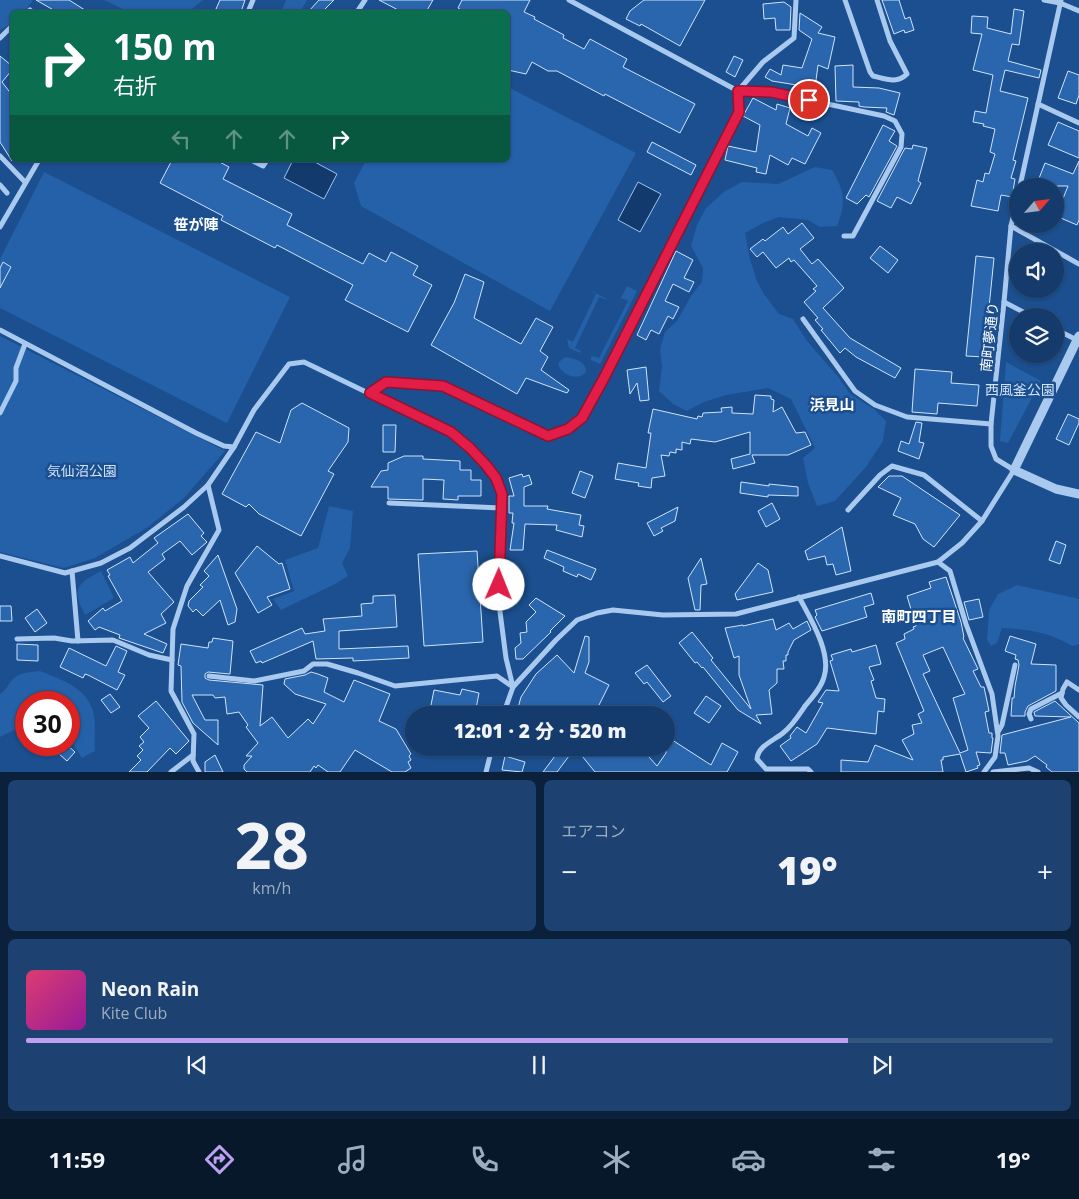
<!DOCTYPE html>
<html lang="ja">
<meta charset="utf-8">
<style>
body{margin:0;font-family:"Open Sans","Noto Sans JP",sans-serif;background:#1d4271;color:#f1f3f6;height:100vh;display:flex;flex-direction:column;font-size:19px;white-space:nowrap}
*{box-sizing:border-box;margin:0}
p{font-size:16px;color:#9dadc1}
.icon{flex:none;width:28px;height:28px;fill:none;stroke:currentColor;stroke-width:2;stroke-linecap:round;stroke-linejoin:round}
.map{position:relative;height:772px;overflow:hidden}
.drawer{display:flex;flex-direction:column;gap:8px;padding:8px;background:#0b203b;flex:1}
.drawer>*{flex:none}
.guide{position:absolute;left:10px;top:10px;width:500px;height:152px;border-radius:8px;box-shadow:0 1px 4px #0004,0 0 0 1px #33557e;background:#0b6e4f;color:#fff;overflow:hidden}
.needle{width:32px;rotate:62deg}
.controls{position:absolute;left:1009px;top:178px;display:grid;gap:10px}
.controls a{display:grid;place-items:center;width:55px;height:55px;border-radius:50%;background:#143b6b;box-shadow:0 1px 4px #0004,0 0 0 1px #33557e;font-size:25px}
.speed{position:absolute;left:15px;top:691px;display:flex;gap:10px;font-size:25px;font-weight:700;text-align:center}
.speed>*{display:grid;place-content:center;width:65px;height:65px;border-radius:50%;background:#143b6b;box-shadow:0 1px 4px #0004,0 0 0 1px #33557e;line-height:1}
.speed .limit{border:8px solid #d22;background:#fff;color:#111}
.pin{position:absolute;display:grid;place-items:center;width:42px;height:42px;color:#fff;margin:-21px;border:2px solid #fff;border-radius:50%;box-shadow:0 1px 5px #0007}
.me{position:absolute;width:55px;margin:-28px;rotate:1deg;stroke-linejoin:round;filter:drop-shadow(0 0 4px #0008)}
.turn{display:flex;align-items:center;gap:18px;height:105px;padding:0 20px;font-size:22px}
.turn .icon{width:65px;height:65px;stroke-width:2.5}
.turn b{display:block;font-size:35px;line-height:42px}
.lanes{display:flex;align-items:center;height:48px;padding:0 20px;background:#0003;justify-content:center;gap:25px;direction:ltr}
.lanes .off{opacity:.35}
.big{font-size:38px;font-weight:800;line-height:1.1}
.drawer .card{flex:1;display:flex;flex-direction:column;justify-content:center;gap:8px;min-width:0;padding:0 18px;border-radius:8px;background:#1d4271}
.drawer .dial{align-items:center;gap:0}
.dial b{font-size:65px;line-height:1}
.song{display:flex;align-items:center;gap:15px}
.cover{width:60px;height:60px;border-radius:8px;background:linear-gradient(135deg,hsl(340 70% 55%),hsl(300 70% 35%))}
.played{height:5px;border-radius:2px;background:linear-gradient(90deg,#bca0f2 80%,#33557e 80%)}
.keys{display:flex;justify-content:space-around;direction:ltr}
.heat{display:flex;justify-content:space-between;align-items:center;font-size:28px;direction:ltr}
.drawer .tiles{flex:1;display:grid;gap:8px;grid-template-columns:1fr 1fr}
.card:last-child{grid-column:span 2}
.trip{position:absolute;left:405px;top:706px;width:270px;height:50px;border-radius:25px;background:#143b6b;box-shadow:0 1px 4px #0004,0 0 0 1px #33557e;font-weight:800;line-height:50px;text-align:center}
.menu{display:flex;height:80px;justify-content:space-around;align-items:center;background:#08182b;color:#9dadc1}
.menu .icon{width:35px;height:35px}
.menu .active{color:#bca0f2}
.menu b{font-size:22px;color:#f1f3f6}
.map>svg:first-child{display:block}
.green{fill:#2461a8}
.water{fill:#123a6d;stroke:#9cc4f0}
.building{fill:#2a66ad;stroke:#cfe3fa;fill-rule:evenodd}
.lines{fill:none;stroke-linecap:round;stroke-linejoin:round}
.minor{stroke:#a9c9ee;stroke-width:5}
.tertiary{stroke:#a9c9ee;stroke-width:9}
.route-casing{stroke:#92132f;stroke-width:12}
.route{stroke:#e11d48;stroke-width:9}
.labels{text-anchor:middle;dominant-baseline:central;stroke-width:5;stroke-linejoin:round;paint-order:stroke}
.street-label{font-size:14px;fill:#fff;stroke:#1b4f8f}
.park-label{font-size:14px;fill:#cfe3fa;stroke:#1b4f8f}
.neighbourhood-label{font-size:15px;font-weight:bold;fill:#fff;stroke:#1b4f8f}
</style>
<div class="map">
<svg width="1079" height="772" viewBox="0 0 1079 772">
<rect width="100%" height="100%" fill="#1b4f8f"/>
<g class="green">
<polygon points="0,0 33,0 24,12 12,12 12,23 0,30"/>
<polygon points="104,0 203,0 188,12 129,12"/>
<polygon points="286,0 307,0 300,12 281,12"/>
<polygon points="508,87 636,153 550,311 361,206 354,183 366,160 508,160"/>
<path d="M815,167L832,170C845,191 846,203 837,226L820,227L808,220L779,217L763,223L745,233L750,259L757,281L764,294L779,314L793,319L807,341L839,378L850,394L874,409L886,421L883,441L866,467L835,501L817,506L808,483L803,458L815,448L791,399L768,388L726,395L704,402L687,411L673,404L659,391L662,367L660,349L665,332L677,321L691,296L702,282L703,268L691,246L697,225L706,208L725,191L742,182L778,184Z"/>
<polygon points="44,172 290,297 227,423 0,308 0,259"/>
<polygon points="627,286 637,291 600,364 591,360 591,357 594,356 599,358 628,301 621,298"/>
<polygon points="590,290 607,299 607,300 599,297 575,348 581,351 580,353 569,348 567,339 573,342 596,294"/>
<polygon points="0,336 225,451 184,498 148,527 95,558 64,568 0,552"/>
<path d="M565,357C574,359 586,360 586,372C578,382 560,375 558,363Z"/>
<polygon points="1006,362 1041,381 1008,443 1000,441"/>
<polygon points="329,506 353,511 350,548 342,563 348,576 335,584 281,610 273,599 294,591 285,560 318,548"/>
<path d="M101,571L114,598L85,615C71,588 77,584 101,571Z"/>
<path d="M1017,585L1079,599V644L1073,646C1047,632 1032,630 1002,628L997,643L991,646L987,640L989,610L998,594Z"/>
<path d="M40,671C63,680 90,689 94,716C96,727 94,740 95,751L82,758L69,738V702H26V724L0,737V694C7,690 8,684 13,679C20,672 31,672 40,671Z"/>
</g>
<g class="water">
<polygon points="293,160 311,160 337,174 324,199 284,178"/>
<polygon points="638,182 661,194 640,232 618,220"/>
</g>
<g class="building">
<polygon points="36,0 69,0 88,12 57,12"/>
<polygon points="220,0 245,0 241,12 224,12 216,9"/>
<polygon points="319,0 334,0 322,12 308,12"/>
<polygon points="379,0 433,0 426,12 402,12"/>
<polygon points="462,0 530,0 524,12 535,17 534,19 564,35 563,38 584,49 590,39 627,59 623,67 695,104 680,133 605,94 604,96 557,71 548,71 532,62 526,74 508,70 508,12 465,12 458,8"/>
<polygon points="644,0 705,0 680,46 641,24 640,26 626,19 630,11"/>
<polygon points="882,0 899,0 905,19 910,17 914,30 905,33 904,30 894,34"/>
<polygon points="784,2 791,7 790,30 776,30 775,18 764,19 763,4"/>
<polygon points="1014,9 1024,11 1019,45 1012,44 1008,61 1041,70 1039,78 1005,70 1000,91 1028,98 1013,160 1016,161 1011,178 1015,179 1012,197 1001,195 998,211 971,206 977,180 983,182 985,173 989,174 995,154 990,152 995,129 983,126 984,124 973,122 975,111 986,113 993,75 973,70 982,34 971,33 972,16 988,17 987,28 1011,34"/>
<polygon points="800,13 822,27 818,33 835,37 828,69 818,65 815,88 772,81 765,77 770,69 781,75 783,65 802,68 812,39 799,30"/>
<polygon points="0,56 12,66 12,70 2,82 12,95 12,161 0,142"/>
<polygon points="734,56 743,60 735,77 726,72"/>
<polygon points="853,65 853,87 879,88 900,93 894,115 886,112 887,108 864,107 859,106 859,102 836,101 835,66"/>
<polygon points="1068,71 1079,75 1079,95 1076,104 1058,98"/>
<polygon points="753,98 776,110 777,104 790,108 786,124 808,136 812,128 821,133 805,164 792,158 788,165 770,155 766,174 756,172 757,168 725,160 728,146 756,152 760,125 743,116"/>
<polygon points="1058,122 1079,131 1079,158 1048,145"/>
<polygon points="883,125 895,131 889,141 897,146 869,197 866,195 857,204 846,198"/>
<polygon points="652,142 696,165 691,175 647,152"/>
<polygon points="913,145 927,148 918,181 921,183 911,204 897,197 891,208 877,201 905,148 912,149"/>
<polygon points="172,160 216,160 229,167 223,179 292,214 287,225 363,264 369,253 386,262 391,252 418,266 413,275 432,285 408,332 345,300 353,285 277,245 275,248 221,220 223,216 160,183"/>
<polygon points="1079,161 1079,220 1077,225 1056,216 1068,186 1036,186 1045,163 1073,174"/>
<polygon points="802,223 814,238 800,249 812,264 818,259 844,288 823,308 850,338 901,368 895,378 856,357 845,348 840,353 821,330 823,329 815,320 818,318 804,302 816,291 813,289 817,286 794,260 791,262 789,258 776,268 763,252 757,257 750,249 763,239 765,241 783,227 788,234"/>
<polygon points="880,246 898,260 888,273 870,258"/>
<polygon points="676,251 693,260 684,278 694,282 689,292 673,284 665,301 679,307 673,319 668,316 659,334 651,330 646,340 637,335"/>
<polygon points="976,256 994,258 984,357 966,356"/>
<polygon points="3,262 11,267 0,288 0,268"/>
<polygon points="465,274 484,282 474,318 521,344 536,318 553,327 540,351 548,357 541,370 569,390 567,393 526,378 517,394 431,345 454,303"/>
<polygon points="646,367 649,400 640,401 637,383 630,394 627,370"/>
<polygon points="915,369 952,372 951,383 979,385 977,406 938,403 937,414 912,412"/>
<polygon points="755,395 771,396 771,399 774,400 773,412 782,407 796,433 805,432 811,445 788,455 752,455 755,463 733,469 731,459 750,454 750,432 715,442 691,439 690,444 682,442 682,450 676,449 676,453 670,452 669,456 661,455 665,476 652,478 651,488 638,486 639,483 615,479 618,463 646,468 651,433 648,433 653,409 697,419 698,416 702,417 703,413 722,412 721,408 732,407 732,413 753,414"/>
<polygon points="302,403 349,428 348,442 328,471 334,474 301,536 259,514 249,504 246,507 222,494 256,432 280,443 291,410"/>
<polygon points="1068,414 1079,419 1079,423 1069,445 1056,439"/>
<polygon points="916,422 922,423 919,442 924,443 919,459 898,451 901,441 909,444"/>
<polygon points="383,425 396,425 395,452 383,452"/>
<polygon points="404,456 423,456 423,459 460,461 460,470 471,470 471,480 481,480 481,496 458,496 458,500 443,499 444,480 423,479 423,500 388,499 388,487 371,487 381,471 388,470 388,463"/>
<polygon points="580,471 593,476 585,498 572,493"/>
<polygon points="522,474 523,477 529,475 532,484 524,487 524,506 548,506 547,509 581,515 579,525 584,526 582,537 556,530 557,525 525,524 523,550 510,550 514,523 512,523 513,513 509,513 509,496 514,496 509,478"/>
<polygon points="889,476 902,476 960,515 934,547 923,539 915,524 893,515 901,498 878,487"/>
<polygon points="741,482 769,486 769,484 798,487 798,496 768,495 768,497 740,493"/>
<polygon points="772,503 780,519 766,527 758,511"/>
<polygon points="678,507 675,521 661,528 663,531 654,536 647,523"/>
<polygon points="188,514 204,533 201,536 207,542 192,555 180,541 162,554 165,559 148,572 174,602 161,614 166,623 144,634 167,644 163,653 119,638 120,635 99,627 95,630 88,621 103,608 105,611 122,601 108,576 110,575 107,570 130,557 133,563 158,543 154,538"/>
<polygon points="842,527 851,571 836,575 833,564 827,565 825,556 808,560 805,551"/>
<polygon points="1056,541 1066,545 1060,564 1049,560"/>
<polygon points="257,546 279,564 282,563 290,589 267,597 272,605 258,613 235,573"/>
<polygon points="547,550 596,569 591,580 578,574 577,577 563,571 564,567 544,558"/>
<polygon points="477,551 483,642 424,646 418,554"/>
<polygon points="218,555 237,609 235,622 228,625 220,600 203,616 196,609 193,612 188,606 189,601 203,587 200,585 209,576 204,571"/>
<polygon points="701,558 707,584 701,585 700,610 695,610 688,578"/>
<polygon points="758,563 768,570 773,592 737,600 735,594"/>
<path d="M946,577L961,622L964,637L963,638L978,669L973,671L981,687H984L989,711L985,712L989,733H992V738H993L991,753L976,752L980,765L977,766L978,768L966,772L960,754L943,757V760H941L943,772H841V760L868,762L875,745L913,760L902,740L914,734L912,725L922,723L918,714L924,711L896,643L905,639L904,634L914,629L913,627L916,626L907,596L931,588L929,582ZM943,647L965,694L953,698L968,750L960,753L923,674L930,671L923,655Z"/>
<polygon points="871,593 874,604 864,607 867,617 822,631 815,617 817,615 815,610"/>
<polygon points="395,595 397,627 339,631 339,649 408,646 409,658 353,661 353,658 316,659 313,641 262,663 261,661 256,663 250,651 302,628 305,634 325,631 323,619 362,616 361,604 373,603 373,596"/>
<polygon points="536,598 565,616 550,631 551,632 523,659 516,659 515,648 521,643 520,633 527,632 526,622 536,612 529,605"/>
<polygon points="979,599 983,617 969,620 964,602"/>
<polygon points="0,606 11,606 12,621 0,621"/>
<polygon points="37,609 47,623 35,632 25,618"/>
<polygon points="773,619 776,630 789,623 793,629 807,621 811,630 794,640 788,652 788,655 786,655 786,661 783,661 784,669 777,669 777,683 769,690 772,714 756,715 761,724 738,710 703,667 702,668 697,662 695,663 679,643 692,632 713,658 711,660 751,709 739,675 739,656 734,658 725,628 743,625 743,626"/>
<polygon points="585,636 589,637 589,662 585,673 609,685 594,715 516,715 521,697 536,674 557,655 574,673"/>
<polygon points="1010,636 1036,644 1031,664 1056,665 1056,691 1028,706 1025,712 1025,716 1011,716 1012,700 1012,698 1014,698 1015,686 1019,665 1018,660 1015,659 1016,655 1005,651"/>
<polygon points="213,638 233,641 230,674 208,672 205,674 205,678 209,680 263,685 260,726 272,717 288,738 308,719 313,724 326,704 295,694 284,684 285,679 305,675 311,672 318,674 328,678 324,692 344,702 354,680 390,694 379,721 396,729 411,754 409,756 411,760 408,762 411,768 405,772 392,772 355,750 340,772 328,772 318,765 316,768 314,766 310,772 247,772 244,769 244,765 252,756 246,756 258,743 246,727 248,725 239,712 227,714 225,697 215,698 213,695 192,695 205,720 218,720 218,745 193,723 182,702 181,666 178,665 181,644 208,648 209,642 212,642"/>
<polygon points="17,644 38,645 38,661 17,660"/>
<polygon points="876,645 881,664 869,667 874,680 871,681 876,698 885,699 884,712 878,711 876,734 827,728 817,744 791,761 780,746 791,738 790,736 797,727 806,733 823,703 818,702 826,690 839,691 830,661 833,660 831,655 851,649 852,652"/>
<polygon points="116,646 127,651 118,672 125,675 117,690 88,675 85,674 83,678 60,667 69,648 106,666"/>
<polygon points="647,665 671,696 663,702 647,682 644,684 635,673"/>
<polygon points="462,689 479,693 475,714 441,708 440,712 430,710 434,690 460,695"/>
<polygon points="110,694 120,707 111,713 101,700"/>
<polygon points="706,696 721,706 709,723 694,713"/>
<polygon points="156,701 189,741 176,754 170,748 147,772 129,772 141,760 137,756 143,750 139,746 144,742 140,737 149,728 138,716"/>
<polygon points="1055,701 1079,723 1079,772 1052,772 1046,767 1047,765 1035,756 1027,761 1008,765 1005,753 1000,753 1002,735 1071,717 1035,716 1034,712"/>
<polygon points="666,736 711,765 722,743 738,752 727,772 595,772 582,756 593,748 608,748 614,756 625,748 641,748 657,766 666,753"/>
<polygon points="49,745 67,745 75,752 67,761"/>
<polygon points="561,748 575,748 557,772 543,772"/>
<polygon points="215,755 223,772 205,772 205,762"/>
<polygon points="505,756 525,762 522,772 502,770"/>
</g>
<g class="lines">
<g class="minor">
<polyline points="569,0 738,91 771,92 884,116 895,121 902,134 901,147 853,236 844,236"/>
<path d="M845,0L870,72L873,76C886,79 897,84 907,74L890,41L877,0"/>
<polyline points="1044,0 1060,3 1079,11"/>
<polyline points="28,12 30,10 32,12"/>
<polyline points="248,12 253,0"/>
<polyline points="357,12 365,0"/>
<polyline points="0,38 12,26"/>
<polyline points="1038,104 1079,123"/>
<polyline points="0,156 25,182"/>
<polyline points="251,160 263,166 267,160"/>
<polyline points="0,185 7,193"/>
<polyline points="1020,186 1061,0"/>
<polyline points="1011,226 1079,264"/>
<polyline points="0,227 39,160"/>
<polyline points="1004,302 1031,316"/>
<polyline points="803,319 855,391 875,405 907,417 991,424"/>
<polyline points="1055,329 1079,341"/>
<polyline points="0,330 196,433 224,446 234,447"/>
<polyline points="370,393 386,382 443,386 548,436 568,429 582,417 604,378 739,112 738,91 763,62 794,38 796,0"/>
<polyline points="0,413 16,381 16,368 25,344"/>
<polyline points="389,503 501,508"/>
<polyline points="848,510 880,475 892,466 924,475 982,521"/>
<path d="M0,556L65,573L101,563L130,548L184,507L208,485L234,447L254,410L289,364L304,362L451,433C474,452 492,465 502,494L499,604L506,658L513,687"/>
<polyline points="938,562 950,571 966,624 992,694 998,736 995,757 984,772"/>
<polyline points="72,571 78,641"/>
<path d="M799,597C810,618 832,653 824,677C821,688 812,698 805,706C799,715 792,726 783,733C773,741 758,746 757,759L766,769H808L811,772"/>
<polyline points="17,639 54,638 72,641 113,640 149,655 172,660"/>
<polyline points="209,676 254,681 304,671 313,664 327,664 358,673 395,686 497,676 513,687"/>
<polyline points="1079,690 1067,682 1063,689 1061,698 1066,705 1079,717"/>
<polyline points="503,715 513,687 556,640 577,620 597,613 613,610 663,615 736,614 938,562 962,543 982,521 1014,470 996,459 991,446 991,424 1004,302 1011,226 1018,195"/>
<polyline points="1031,719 1029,714 1031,709 1062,693"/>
<polyline points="998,732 1002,725 1015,665"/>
<polyline points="171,772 193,755"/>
<polyline points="199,772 193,761 194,734 171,691 173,629 187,586 219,530 208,485"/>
<polyline points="486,772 492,748"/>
<polyline points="993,772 1029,768 1038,772"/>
</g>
<polyline class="tertiary" points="1079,336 1014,470 1056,489 1079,494"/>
</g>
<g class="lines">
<g class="route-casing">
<polyline id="route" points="499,585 502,494 496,478 486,465 470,448 451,432 370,393 386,382 443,386 548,436 568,429 582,418 604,378 739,112 738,91 771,92 809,100"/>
</g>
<use href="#route" class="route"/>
</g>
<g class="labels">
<g class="street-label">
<text transform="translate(989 337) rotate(-84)">南町夢通り</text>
</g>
<g class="park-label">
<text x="1020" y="389">西風釜公園</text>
<text x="82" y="470">気仙沼公園</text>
</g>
<g class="neighbourhood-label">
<text x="196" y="224">笹が陣</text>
<text x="832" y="404">浜見山</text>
<text x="919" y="616">南町四丁目</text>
</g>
</g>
</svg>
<div class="controls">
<a><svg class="needle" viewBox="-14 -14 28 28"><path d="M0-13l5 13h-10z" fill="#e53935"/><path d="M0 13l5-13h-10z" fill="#9dadc1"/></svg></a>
<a><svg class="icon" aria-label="sound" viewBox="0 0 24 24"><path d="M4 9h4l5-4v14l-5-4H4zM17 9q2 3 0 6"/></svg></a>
<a><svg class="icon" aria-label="layers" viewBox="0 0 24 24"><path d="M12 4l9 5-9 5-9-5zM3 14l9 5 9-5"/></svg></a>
</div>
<div class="speed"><div class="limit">30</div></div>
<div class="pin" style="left:809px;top:100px;background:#d93025"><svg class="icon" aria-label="arrive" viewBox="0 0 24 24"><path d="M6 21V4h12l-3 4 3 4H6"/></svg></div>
<svg class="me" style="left:499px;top:585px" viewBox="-20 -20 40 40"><circle r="19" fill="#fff"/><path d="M0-13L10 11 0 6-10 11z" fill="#e11d48"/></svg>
<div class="trip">12:01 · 2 分 · 520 m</div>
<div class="guide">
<div class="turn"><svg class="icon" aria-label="right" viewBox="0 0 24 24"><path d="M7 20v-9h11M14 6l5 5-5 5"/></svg><div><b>150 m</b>右折</div></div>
<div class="lanes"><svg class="icon off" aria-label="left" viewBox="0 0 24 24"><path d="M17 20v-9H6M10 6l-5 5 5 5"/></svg><svg class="icon off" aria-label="ahead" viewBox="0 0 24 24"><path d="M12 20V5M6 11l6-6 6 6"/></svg><svg class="icon off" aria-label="ahead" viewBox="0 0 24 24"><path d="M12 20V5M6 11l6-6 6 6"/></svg><svg class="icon" aria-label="right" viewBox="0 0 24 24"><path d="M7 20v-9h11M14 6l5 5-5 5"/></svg></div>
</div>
</div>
<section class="drawer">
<div class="tiles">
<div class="card dial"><b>28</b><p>km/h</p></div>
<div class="card"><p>エアコン</p>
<div class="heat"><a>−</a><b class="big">19°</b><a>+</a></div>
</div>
<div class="card">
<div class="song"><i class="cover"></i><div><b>Neon Rain</b><p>Kite Club</p></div></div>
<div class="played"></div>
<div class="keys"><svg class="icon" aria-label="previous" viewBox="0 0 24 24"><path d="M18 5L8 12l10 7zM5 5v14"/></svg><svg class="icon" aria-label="pause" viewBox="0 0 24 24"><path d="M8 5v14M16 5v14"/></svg><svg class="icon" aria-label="next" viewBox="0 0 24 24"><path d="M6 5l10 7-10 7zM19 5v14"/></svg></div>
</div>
</div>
</section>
<nav class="menu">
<b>11:59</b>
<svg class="icon active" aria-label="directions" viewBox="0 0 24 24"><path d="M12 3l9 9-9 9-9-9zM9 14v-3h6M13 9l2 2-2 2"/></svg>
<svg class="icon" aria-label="music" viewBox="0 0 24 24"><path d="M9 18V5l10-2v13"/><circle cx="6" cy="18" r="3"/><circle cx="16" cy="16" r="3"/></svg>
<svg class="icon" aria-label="phone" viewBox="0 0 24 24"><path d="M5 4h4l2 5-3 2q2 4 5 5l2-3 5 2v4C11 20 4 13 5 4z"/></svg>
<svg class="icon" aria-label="climate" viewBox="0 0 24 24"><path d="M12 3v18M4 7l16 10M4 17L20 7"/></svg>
<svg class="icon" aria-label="car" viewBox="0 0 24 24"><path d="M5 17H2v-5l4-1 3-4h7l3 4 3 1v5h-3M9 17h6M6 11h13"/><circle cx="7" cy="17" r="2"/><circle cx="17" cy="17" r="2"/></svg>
<svg class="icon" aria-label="filters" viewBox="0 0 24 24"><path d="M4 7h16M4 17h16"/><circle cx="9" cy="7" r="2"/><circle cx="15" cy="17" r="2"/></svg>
<b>19°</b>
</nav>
